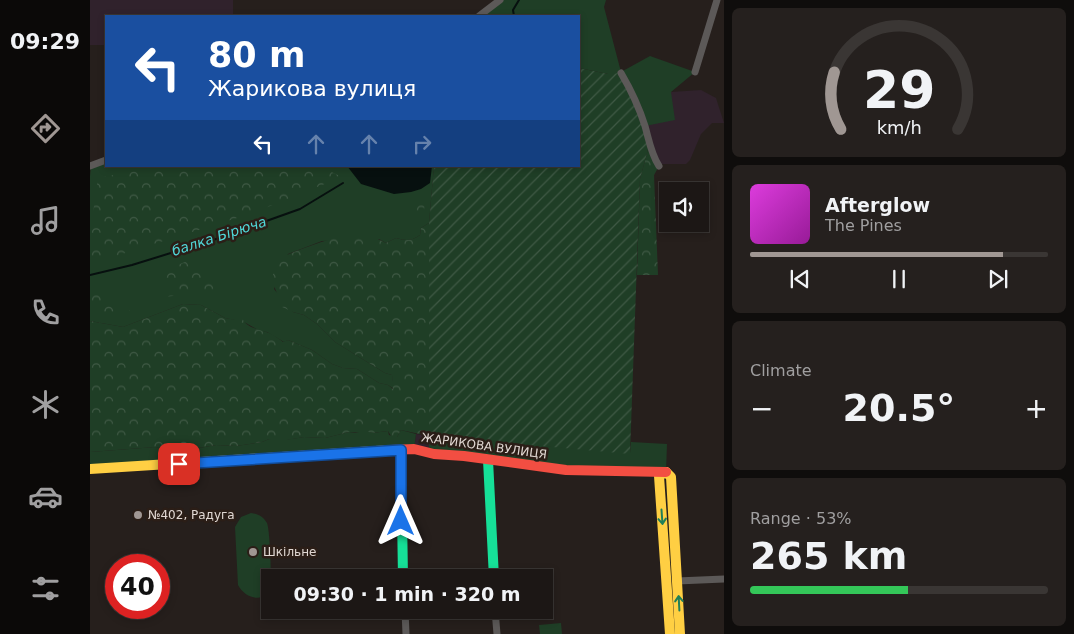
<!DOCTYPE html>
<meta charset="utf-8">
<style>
body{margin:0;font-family:"DejaVu Sans",sans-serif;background:#25201e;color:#f1f3f6;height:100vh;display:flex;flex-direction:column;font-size:19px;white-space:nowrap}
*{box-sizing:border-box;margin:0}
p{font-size:16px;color:#a09fa0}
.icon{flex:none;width:28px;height:28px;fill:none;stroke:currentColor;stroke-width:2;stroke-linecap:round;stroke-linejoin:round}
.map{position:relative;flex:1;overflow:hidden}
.drawer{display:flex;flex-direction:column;gap:8px;padding:8px;background:#0f0d0c;width:350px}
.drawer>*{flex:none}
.guide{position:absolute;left:15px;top:15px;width:475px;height:152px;border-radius:0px;box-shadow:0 2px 8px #0003,0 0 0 1px #3a3634;background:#1a4fa0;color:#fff;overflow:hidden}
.tools{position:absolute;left:569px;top:182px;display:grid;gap:10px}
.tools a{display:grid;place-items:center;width:50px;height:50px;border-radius:0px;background:#1c1715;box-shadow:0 2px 8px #0003,0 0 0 1px #3a3634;font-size:25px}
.speed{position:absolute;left:15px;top:554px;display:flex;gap:10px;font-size:25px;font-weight:700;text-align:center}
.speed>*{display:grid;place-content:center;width:65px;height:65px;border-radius:50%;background:#1c1715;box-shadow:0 2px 8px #0003,0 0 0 1px #3a3634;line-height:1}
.speed .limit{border:8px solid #d22;background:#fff;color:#111}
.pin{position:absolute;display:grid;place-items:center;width:42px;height:42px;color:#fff;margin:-21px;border-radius:10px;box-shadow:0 2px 8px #0006}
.me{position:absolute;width:55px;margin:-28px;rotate:0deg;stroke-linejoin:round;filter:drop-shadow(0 0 4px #0008)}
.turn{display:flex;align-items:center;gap:18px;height:105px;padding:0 20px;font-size:22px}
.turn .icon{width:65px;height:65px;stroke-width:2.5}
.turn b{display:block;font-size:35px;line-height:42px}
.lanes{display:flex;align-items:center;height:48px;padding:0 20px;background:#0003;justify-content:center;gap:25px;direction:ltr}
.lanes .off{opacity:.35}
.big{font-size:38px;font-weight:800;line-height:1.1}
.drawer .tile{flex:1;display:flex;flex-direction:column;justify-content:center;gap:8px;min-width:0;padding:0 18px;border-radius:8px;background:#25201e}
.drawer .dial{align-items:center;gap:0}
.dial svg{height:130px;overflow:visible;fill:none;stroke:#3a3634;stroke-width:7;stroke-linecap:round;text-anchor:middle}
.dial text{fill:#f1f3f6;stroke:none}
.song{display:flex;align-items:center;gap:15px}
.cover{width:60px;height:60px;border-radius:8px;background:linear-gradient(135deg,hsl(300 70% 55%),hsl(300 70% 35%))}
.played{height:5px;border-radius:2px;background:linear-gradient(90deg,#a09793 85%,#3a3634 85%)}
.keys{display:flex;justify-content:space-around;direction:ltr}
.heat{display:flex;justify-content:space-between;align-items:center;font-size:28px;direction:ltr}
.charge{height:8px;border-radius:4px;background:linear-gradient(90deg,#34c759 53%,#3a3634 0)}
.trip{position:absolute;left:171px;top:569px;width:292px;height:50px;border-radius:0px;background:#1c1715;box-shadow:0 2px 8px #0003,0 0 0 1px #3a3634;font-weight:800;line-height:50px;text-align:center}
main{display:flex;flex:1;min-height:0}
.tabs{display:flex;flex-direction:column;width:90px;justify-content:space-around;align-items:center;background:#0b0908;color:#a09fa0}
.tabs .icon{width:35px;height:35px}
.tabs .selected{color:#a09793}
.tabs b{font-size:22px;color:#f1f3f6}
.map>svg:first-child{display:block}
.industrial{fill:#30222c}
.grass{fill:#1f3e26}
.forest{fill:url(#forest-crowns)}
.garden{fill:url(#garden-furrows)}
.water{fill:#07100f}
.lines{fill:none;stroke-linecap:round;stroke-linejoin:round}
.stream{stroke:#07100f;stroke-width:2}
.street{stroke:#5c5958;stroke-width:7}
.fast{stroke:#16e098;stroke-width:10}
.slow{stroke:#ffcf43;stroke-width:10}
.jam{stroke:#f24e42;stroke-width:10}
.oneway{stroke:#207f58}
.route-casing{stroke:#114b97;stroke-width:12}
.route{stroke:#1a73e8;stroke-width:9}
.poi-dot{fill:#a09793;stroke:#2b1e17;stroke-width:2}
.labels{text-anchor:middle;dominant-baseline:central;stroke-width:5;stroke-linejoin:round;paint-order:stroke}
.street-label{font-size:12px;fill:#e1d8d3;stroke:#2b1e17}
.poi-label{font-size:12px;fill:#e1d8d3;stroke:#2b1e17;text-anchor:start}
.water-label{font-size:14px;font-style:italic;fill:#50d7d8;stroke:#2b1e17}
</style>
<main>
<nav class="tabs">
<b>09:29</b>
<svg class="icon selected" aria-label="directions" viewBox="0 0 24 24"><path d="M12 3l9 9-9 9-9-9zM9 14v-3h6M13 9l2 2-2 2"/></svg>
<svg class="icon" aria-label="music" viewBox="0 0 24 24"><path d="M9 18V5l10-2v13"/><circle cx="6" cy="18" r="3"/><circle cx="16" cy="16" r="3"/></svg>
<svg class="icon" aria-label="phone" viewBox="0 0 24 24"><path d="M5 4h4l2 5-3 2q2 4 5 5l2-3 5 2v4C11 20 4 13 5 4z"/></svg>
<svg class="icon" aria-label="climate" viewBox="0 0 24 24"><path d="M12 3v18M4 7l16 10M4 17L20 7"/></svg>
<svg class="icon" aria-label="car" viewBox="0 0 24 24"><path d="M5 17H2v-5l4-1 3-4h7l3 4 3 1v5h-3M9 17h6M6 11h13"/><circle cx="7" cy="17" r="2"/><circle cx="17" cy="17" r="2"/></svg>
<svg class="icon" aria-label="filters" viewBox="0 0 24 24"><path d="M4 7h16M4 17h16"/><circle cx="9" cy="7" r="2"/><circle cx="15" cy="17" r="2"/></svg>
</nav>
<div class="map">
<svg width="634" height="634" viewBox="0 0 634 634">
<defs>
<pattern id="forest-crowns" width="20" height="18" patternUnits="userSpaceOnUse" patternTransform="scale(1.25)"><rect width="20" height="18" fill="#1f3e26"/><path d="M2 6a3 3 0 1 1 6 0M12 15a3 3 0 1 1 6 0" fill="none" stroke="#3f5945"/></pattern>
<pattern id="garden-furrows" width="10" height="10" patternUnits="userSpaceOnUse" patternTransform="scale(1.25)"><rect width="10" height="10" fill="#1f3e26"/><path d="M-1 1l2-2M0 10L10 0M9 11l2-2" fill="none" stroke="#3f5945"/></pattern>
</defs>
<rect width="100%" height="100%" fill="#261f1c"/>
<g class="industrial">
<polygon points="0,0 143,0 143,16 16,16 16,45 0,45"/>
<polygon points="611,90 626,98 634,123 622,123 611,134 600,160 596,164 571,164 569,166 555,126 581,92"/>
<polygon points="326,434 339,436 339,453 324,449"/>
</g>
<g class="grass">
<polygon points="410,0 516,0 514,7 531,72 560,56 605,72 581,92 585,120 555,126 518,74 489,68 489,16 389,16"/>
<path d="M16,160V166H344L339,223L331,228L330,235C322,241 316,241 306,238L296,243L289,239L232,241L198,254L184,289L203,312L214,315L227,324L245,342L295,373L302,375L304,389L298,385L289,383L267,369L253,368L242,364L222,350L198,340L194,342L177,332L170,331L154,322L135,318L111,305L93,304L33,327L0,321V176L1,166Z"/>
<polygon points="276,430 282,433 298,431 299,435 307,437 311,430 326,434 324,449 0,469 0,452 65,447 98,450 126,445 146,446 172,442 179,439 194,440 214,437 235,438 259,432 266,433"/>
<polygon points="339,436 540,453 541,442 577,444 576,472 504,469 339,453"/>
<path d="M161,513C168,514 173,516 177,523C180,530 182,580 180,587C176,604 155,599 148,585L145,527L151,517Z"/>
<polygon points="471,623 472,634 450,634 449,625"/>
</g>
<g class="forest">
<polygon points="560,142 569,166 564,175 568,275 547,275 550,179"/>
<polygon points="72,166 229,166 252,177 163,213 0,264 0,222 2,220 8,178"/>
<polygon points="336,197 333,216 324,211 325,198"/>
<path d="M339,223V436L311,430L307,437L303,439L298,431L282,433L276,431L274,433L259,432L235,438L214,437L185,442L179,439L172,442L146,446L126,445L97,450L65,447L0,452V321L33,327L93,304L111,305L135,318L147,320L152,318C157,329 170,329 179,333C184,335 189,339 193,342L198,340L222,350L242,364L253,368L267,369L289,383L298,385L303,389L302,375L295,373L245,342L227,324L214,315L203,312L190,306C190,291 176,282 187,265C194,255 199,254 209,250C236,240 269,227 296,243L306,238C316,241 322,241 330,235L331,228Z"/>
<polygon points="100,260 120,270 129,290 75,297 72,271"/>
<polygon points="0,286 40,311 14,315 0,314"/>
</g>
<polygon class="garden" points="489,68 518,74 531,73 560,142 550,179 540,454 339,436 339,223 344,166 489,166"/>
<polygon class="water" points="257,166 342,166 340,183 331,189 321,192 304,194 271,184"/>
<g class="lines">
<g class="stream">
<polyline points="424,16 423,10 429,0"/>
<polyline points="0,275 42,265 126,239 210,209 253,183"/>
</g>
<g class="street">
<polyline points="389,16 410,0"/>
<polyline points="605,72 627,0"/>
<path d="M531,73C541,90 549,107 555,126C559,140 561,154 569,166"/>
<polyline points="0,166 16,160"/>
<polyline points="587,581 634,579"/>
<polyline points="315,610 316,634"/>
<polyline points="405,610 407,634"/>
</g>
<g class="fast">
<polyline points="311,450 313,578"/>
<polyline points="398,460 404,578"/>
</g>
<g class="slow">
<polyline points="0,469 301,450"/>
<polyline points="576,472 569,476 580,634"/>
<polyline points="576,472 581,477 590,634"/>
</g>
<polyline class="jam" points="301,450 324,449 344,454 374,456 476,470 576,472"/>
</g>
<defs><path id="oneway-shaft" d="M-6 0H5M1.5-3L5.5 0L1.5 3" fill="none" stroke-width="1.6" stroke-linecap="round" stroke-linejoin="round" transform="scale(1.25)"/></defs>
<g class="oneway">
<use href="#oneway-shaft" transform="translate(572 517) rotate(86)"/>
<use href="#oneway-shaft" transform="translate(589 603) rotate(-93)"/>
</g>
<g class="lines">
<g class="route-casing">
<polyline id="route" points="89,464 311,450 311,521"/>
</g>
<use href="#route" class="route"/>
</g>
<g class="poi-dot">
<circle cx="48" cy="515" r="5"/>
<circle cx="163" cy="552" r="5"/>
</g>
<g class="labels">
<g class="street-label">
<text transform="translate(394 446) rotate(8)">ЖАРИКОВА ВУЛИЦЯ</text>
</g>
<g class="poi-label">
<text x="58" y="515">№402, Радуга</text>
<text x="173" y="552">Шкільне</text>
</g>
<g class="water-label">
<text transform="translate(129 236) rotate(-18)">балка Бірюча</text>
</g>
</g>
</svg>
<div class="tools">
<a><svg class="icon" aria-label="sound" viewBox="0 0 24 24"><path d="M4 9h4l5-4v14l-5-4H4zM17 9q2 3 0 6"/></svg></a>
</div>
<div class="speed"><div class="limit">40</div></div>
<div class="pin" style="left:89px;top:464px;background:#d93025"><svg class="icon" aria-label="arrive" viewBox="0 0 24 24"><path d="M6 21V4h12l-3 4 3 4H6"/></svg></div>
<svg class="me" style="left:311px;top:521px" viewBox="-20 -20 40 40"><path d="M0-17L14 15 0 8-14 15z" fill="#1a73e8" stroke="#fff" stroke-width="4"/></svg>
<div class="trip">09:30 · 1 min · 320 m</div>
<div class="guide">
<div class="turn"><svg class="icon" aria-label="left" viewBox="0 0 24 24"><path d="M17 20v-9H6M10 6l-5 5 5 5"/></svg><div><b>80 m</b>Жарикова вулиця</div></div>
<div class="lanes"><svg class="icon" aria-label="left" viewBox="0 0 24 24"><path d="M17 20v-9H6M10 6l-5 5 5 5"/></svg><svg class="icon off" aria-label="ahead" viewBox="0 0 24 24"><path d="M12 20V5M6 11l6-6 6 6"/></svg><svg class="icon off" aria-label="ahead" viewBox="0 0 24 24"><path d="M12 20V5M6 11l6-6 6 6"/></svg><svg class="icon off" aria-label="right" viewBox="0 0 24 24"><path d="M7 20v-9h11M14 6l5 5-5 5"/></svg></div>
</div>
</div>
<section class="drawer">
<div class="tile dial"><svg viewBox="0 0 100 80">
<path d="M14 69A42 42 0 1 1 86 69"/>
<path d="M14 69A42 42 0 0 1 10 34" stroke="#a09793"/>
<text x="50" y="56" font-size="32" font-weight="700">29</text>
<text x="50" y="72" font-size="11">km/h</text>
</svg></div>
<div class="tile">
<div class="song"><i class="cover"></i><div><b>Afterglow</b><p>The Pines</p></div></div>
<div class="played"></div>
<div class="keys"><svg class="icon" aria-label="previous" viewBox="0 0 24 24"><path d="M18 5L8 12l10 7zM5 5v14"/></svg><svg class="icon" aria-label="pause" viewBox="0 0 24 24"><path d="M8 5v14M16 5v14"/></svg><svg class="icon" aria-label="next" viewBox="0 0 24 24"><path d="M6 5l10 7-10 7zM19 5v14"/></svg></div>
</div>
<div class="tile"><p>Climate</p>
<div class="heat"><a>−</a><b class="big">20.5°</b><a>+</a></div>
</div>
<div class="tile"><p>Range · 53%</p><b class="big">265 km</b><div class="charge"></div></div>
</section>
</main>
